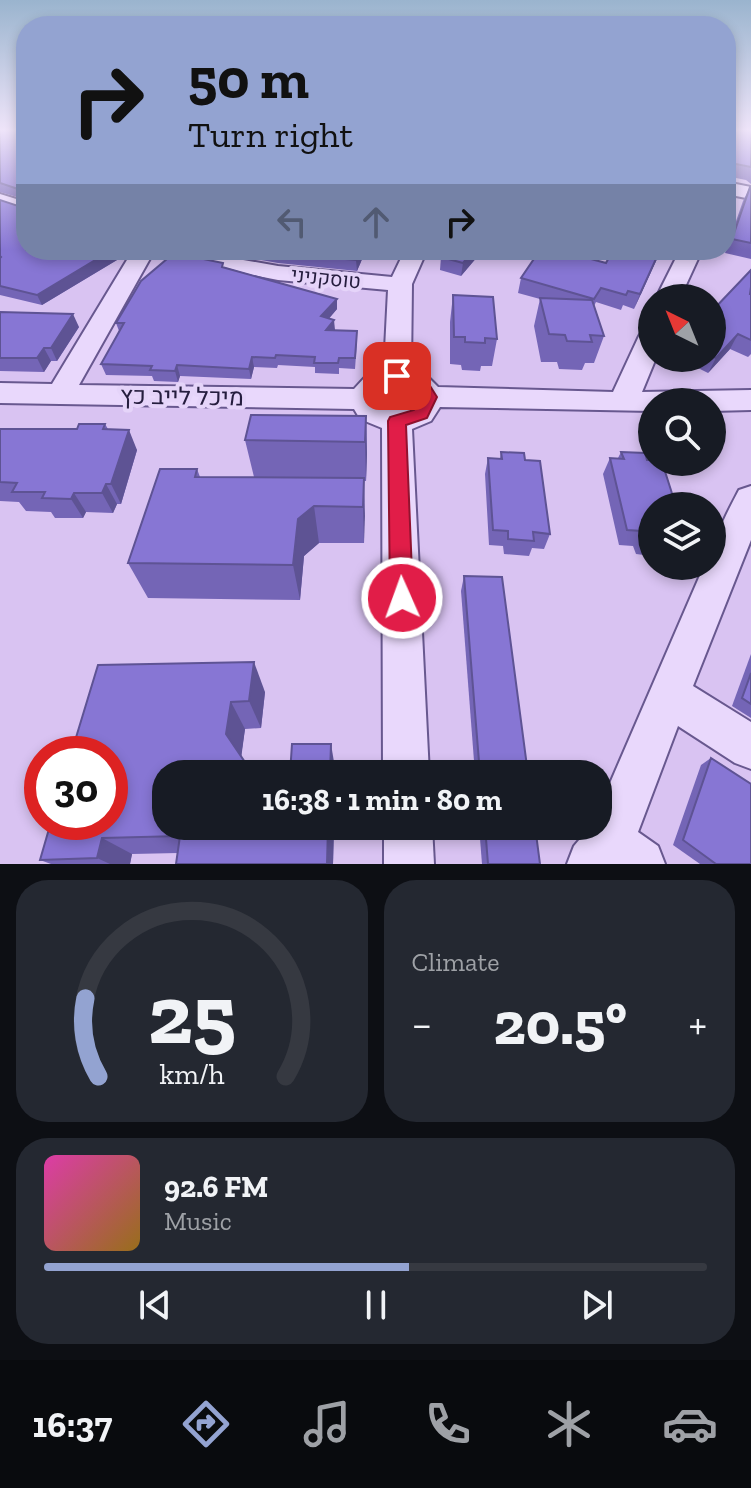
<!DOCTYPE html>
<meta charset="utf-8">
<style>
body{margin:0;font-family:"Zilla Slab",Heebo,serif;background:#242831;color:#f1f3f6;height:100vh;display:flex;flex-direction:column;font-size:30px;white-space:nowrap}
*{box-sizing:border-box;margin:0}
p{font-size:26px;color:#9ea1a6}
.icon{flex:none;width:44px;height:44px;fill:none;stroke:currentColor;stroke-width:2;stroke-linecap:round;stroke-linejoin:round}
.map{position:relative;height:864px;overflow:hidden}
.panel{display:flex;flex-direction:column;gap:16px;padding:16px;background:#0d0f14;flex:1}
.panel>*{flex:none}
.banner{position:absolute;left:16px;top:16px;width:720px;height:244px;border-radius:32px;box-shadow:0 4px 12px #0003;background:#93a3d1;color:#111;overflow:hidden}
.needle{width:52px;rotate:317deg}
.buttons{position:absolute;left:638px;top:284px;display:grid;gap:16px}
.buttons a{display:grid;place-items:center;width:88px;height:88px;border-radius:50%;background:#171b24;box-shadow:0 4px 12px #0003;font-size:40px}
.speed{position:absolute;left:24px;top:736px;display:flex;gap:16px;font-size:40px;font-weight:700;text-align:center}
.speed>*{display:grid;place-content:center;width:104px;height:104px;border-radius:50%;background:#171b24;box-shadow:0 4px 12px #0003;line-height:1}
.speed .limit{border:12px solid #d22;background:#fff;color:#111}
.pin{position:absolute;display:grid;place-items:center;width:68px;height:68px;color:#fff;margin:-34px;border-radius:16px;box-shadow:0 4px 12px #0006}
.me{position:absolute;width:88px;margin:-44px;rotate:358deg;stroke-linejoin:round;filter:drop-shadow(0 0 6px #0008)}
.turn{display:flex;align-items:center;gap:28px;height:168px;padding:0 40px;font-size:36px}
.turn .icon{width:104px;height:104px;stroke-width:2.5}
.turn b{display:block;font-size:56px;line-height:68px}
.lanes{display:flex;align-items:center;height:76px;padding:0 40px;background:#0003;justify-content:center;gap:40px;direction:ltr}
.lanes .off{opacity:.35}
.big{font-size:60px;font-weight:800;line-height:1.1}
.panel .widget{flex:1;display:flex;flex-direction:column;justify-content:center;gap:12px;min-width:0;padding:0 28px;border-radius:32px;background:#242831}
.panel .dial{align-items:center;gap:0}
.dial svg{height:208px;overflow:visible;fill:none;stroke:#363941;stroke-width:7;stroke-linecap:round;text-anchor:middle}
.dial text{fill:#f1f3f6;stroke:none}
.song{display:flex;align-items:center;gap:24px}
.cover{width:96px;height:96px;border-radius:12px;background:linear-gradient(135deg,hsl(320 70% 55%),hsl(40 70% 35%))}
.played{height:8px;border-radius:4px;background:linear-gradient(90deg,#93a3d1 55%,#363941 55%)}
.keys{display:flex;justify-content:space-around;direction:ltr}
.heat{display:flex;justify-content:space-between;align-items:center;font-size:44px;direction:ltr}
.panel .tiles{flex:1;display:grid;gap:16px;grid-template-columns:1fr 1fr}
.widget:last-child{grid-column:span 2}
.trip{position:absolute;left:152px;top:760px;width:460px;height:80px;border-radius:32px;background:#171b24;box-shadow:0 4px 12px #0003;font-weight:800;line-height:80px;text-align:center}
.tabs{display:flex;height:128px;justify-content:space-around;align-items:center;background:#090b0e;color:#9ea1a6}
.tabs .icon{width:56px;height:56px}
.tabs .active{color:#93a3d1}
.tabs b{font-size:36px;color:#f1f3f6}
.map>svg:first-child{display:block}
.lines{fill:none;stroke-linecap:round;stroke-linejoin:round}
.minor-casing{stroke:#68588f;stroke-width:4}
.minor{fill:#e9d8fc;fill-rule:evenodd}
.wall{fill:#7465b6}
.shaded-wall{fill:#5e5394}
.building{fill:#8776d4;stroke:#5e5394;stroke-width:2}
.route{fill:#e11d48;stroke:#92132f;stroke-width:2}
.labels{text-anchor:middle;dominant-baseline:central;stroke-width:8;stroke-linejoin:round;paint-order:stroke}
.far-street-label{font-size:20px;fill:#251d3e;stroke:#e5d4f9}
.street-label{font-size:24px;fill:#251d3e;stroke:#e5d4f9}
</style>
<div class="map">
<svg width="751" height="864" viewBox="0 0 751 864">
<rect width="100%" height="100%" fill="#d9c3f2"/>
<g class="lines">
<g class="minor-casing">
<g id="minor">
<polygon points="726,182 751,187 751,199 726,194"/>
<polygon points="0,194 26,202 26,214 0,206"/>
<path d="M133,250H186L278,266L392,277L405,250H427L412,284L411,370L427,376L438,387L613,392L639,336L643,330L652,328V358H656L642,392L751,390V410L712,411V402H652V411L440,407L431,421L412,429L429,774H383L382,428L360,419L354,409L0,403V383L52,384ZM152,255L278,280L388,290L384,369L366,376L354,389L79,385ZM391,386C401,386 408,388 415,397L410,406L396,410L380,405V394Z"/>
<polygon points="680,250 702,250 680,298 656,298"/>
<path d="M751,486V540L693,686L751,722V769L735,763L678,726L638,832L658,846L665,864H567L574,846L591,826H598V811L704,566H712C712,539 727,513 739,490Z"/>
<polygon points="384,826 432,826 434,864 384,864"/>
</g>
</g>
<use href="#minor" class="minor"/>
</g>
<g class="wall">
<polygon points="0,129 26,129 26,250 129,250 127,254 42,305 0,295 0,200 21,207 25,204 24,199 0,192"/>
<polygon points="726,129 751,129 751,184 746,180 726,176"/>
<polygon points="750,187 751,187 751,259 725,253 743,201"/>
<polygon points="204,250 366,250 357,271 278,263"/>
<polygon points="483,250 461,276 440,270 441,257"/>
<polygon points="540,250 572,250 570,253 606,263 613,250 661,250 634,309 623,305 621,310 596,302 594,306 604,336 594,363 585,363 582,370 559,369 557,362 541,362 534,326 540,299 518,293 521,278"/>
<polygon points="224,267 337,299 337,309 329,318 335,330 357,341 355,369 339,368 339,374 315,373 315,367 278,365 277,368 254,367 251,379 180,376 178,382 154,381 152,376 106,375 101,364 119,331 116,323"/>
<polygon points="750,294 751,294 751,354 748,357 730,349 708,373 688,363 691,358 712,358 712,311"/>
<polygon points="453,295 497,339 492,366 481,366 480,371 462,370 461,365 450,364 450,322"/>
<polygon points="0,312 79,327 57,361 51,361 44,372 0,371"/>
<polygon points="366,416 367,454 366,481 364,481 364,543 319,543 304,556 300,600 148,598 128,563 197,469 200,477 254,477 245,440"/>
<polygon points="105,424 108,429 137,450 121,504 117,504 113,513 86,512 83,518 55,518 51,512 26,511 19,502 0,501 0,429 77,429"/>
<polygon points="501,452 525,460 550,534 544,549 532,548 529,556 504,554 503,546 489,545 485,474 488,458 500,459"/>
<polygon points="621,452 652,506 652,556 636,554 633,546 619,545 603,474 610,458 618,458"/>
<polygon points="464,576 528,774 475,774 461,591"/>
<polygon points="751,654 751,718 732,706"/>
<polygon points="98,665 265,692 261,728 245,729 241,756 166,826 334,826 333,864 178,853 132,854 130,864 51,864 40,860"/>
<polygon points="711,758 751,864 700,864 673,845 701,765"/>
<polygon points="479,826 535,826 540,864 482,864"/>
</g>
<g class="shaded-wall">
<polygon points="112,250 129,250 127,254 42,305 37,295"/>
<polygon points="361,250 366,250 357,271 356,260"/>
<polygon points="474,250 483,250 461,276 463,263"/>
<polygon points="660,250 661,250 634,309 640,294"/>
<polygon points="337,299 337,309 322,327 321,316"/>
<polygon points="73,314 79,327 57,361 51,348"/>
<polygon points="334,320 335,330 326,330"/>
<polygon points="738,334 730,349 708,373 716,358"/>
<polygon points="44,348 51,361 44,372 37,358"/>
<polygon points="252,357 254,367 251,379 249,369"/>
<polygon points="177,365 180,376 178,382 175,371"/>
<polygon points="366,416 367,454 366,481 365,442"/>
<polygon points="129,430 137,450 121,504 111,484"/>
<polygon points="364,478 365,516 364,543 363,507"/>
<polygon points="106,484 117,504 113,513 102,493"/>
<polygon points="74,493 86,512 83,518 71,499"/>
<polygon points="314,506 319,543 304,556 300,600 293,565 298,519"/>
<polygon points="254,662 265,692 261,728 249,701"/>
<polygon points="231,702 245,729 241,759 226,734"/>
<polygon points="331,744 335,768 335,774 330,774"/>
<polygon points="328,826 334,826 333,864 327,864"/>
<polygon points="102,838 132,854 130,864 110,864 97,858"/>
</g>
<g class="building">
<polygon points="0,129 26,129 26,250 112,250 37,295 0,286 0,258 1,257 0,256 0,200 21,207 25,204 24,191 0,183"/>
<polygon points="726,129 751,129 751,167 726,162"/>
<polygon points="750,187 751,187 751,243 732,239"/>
<polygon points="261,250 361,250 356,260 277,253"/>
<polygon points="447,250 474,250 463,263 441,257"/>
<polygon points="540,250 566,250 565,252 606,263 613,250 660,250 640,294 628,291 626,295 601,288 594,299 521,278"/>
<polygon points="174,253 223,263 222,267 337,299 321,316 334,320 326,330 357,331 355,358 339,358 338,363 314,363 315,357 276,355 275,358 252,357 249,369 177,365 175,371 150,370 152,366 101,364 124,323 116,323 141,281"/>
<polygon points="751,270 751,287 750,294 751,294 751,340 738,334 716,358 712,356 712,311"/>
<polygon points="453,295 493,297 497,339 485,338 485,343 465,342 465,337 454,337"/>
<polygon points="540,298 592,300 604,336 590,335 592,342 567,341 565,335 549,334"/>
<polygon points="0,312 73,314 51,348 44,348 37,358 0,358"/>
<polygon points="251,415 366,416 365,442 245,440"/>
<polygon points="79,424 105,424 103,429 129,430 111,484 106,484 102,493 74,493 71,499 42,498 45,492 12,492 17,483 0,482 0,429 77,429"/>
<polygon points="501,452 524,453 525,460 540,461 550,534 533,532 534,541 508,539 508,531 493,530 488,458 502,459"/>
<polygon points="621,452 645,453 647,460 652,460 652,462 662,462 676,506 652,506 652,540 645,539 642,531 627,530 610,458 624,459"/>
<polygon points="160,469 197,469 195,477 364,478 363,507 314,506 298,519 293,565 128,563"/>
<polygon points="464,576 502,577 528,774 480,774"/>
<polygon points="254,662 249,701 231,702 226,734 253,774 166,774 166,826 328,826 327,864 176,864 180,836 102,838 97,858 40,860 51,822 110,822 110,754 71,754 98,665"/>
<polygon points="751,673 751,704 742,698"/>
<polygon points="292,744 331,744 330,774 290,774"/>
<polygon points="711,758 751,784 751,864 716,864 683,840"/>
<polygon points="485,826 535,826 540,864 488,864"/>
</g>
<linearGradient id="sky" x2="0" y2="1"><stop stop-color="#9ab4ce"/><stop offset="0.52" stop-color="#eee4f9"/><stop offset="1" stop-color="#eee4f9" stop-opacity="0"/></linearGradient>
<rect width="751" height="250" fill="url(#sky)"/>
<path class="route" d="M397,371L427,381L437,397L427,418L406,425L413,598L410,605L402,608L393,605L390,598L388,421L390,417L414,410L420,397C413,384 397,387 389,376L391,372Z"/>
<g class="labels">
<g class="far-street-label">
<text transform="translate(326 278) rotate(6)">טוסקניני</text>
</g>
<g class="street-label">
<text transform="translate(182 396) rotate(1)">מיכל לייב כץ</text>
</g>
</g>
</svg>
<div class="buttons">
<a><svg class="needle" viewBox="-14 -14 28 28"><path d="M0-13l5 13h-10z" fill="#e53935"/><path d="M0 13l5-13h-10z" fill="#9ea1a6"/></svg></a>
<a><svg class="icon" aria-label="search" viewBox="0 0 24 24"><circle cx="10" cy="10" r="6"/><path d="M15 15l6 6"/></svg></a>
<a><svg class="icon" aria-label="layers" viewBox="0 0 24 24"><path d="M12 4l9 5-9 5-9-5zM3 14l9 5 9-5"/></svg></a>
</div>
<div class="speed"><div class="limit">30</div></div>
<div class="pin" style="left:397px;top:376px;background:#d93025"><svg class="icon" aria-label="arrive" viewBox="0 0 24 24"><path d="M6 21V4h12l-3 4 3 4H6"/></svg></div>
<svg class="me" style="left:402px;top:598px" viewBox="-20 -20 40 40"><circle r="17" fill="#e11d48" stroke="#fff" stroke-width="3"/><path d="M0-11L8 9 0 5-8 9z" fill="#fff"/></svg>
<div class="trip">16:38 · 1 min · 80 m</div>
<div class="banner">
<div class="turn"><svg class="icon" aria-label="right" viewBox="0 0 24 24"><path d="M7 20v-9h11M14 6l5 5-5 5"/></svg><div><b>50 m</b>Turn right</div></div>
<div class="lanes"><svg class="icon off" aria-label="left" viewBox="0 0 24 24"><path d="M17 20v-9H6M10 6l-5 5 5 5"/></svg><svg class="icon off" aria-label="ahead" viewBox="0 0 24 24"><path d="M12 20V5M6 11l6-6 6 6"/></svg><svg class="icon" aria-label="right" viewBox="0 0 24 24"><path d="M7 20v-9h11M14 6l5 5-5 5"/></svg></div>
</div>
</div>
<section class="panel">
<div class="tiles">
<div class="widget dial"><svg viewBox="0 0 100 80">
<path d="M14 69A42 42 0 1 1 86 69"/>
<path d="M14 69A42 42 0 0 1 9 39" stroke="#93a3d1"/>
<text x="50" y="56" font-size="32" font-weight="700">25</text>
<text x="50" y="72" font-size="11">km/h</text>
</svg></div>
<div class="widget"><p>Climate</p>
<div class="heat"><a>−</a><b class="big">20.5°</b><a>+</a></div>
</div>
<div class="widget">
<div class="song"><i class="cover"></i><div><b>92.6 FM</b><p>Music</p></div></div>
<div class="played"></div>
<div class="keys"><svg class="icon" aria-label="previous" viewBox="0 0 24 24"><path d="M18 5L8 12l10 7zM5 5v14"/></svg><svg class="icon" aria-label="pause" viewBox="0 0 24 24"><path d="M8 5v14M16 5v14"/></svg><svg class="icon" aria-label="next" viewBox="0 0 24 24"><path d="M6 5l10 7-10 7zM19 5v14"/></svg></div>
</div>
</div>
</section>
<nav class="tabs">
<b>16:37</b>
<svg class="icon active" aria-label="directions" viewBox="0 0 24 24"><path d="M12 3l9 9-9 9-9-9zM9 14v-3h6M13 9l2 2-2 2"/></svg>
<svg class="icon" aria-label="music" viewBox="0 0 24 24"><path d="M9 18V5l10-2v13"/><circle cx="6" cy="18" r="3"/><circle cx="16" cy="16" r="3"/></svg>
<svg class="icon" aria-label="phone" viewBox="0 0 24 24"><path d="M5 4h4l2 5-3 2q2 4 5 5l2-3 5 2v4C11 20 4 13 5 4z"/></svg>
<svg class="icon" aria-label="climate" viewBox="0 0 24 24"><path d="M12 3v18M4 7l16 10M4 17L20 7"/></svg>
<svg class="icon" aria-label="car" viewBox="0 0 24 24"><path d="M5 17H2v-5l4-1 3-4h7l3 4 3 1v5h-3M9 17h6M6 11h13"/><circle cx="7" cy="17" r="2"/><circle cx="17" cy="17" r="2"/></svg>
</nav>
